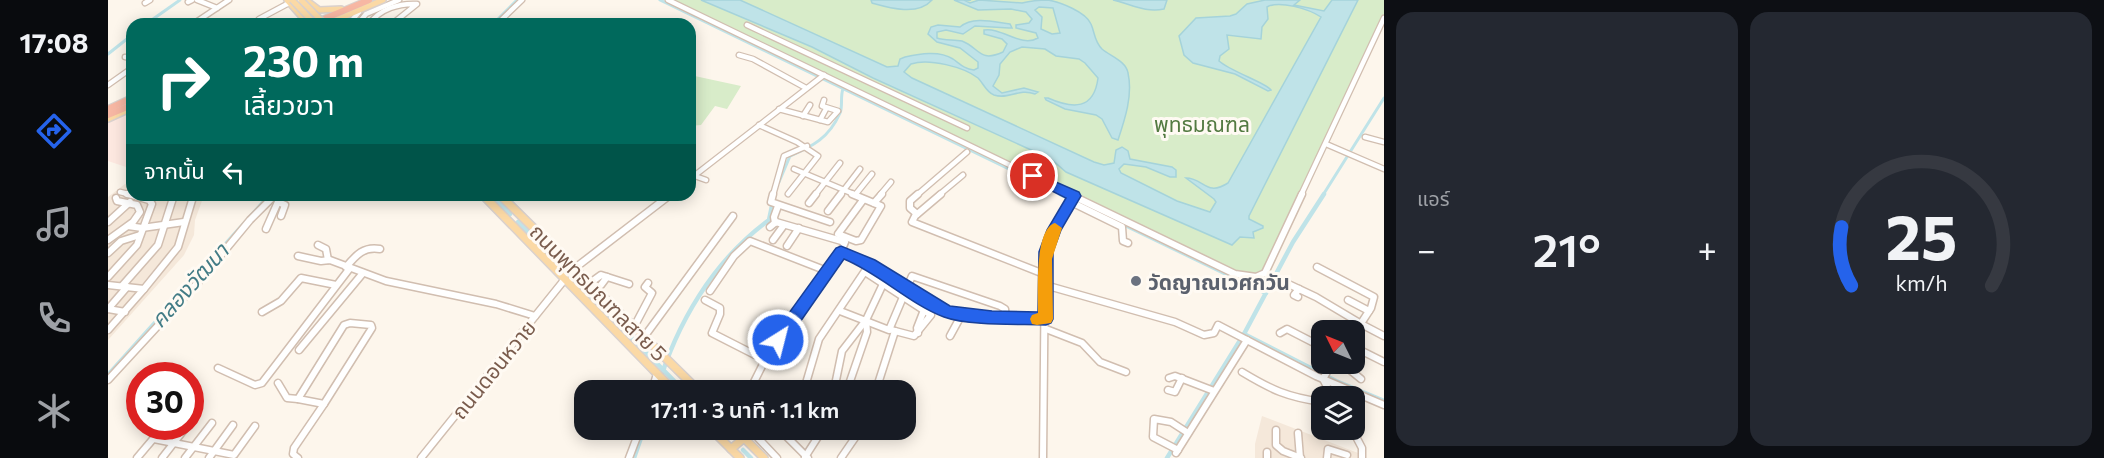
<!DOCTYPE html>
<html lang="th">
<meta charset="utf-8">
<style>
body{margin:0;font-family:Commissioner,"Noto Sans Thai",sans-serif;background:#242831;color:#f1f3f6;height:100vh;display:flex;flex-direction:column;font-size:22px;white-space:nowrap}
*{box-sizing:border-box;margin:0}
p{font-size:20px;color:#9ea1a6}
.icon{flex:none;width:33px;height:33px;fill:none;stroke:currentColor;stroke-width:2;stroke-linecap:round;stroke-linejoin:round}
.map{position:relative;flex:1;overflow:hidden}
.panel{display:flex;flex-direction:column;gap:12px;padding:12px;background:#0d0f14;width:720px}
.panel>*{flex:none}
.guide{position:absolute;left:18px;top:18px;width:570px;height:183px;border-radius:18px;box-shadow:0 3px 15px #0003;background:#00695c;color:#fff;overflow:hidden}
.needle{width:39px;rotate:313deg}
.tools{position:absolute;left:1203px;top:320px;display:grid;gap:12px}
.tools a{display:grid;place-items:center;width:54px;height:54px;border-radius:12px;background:#171b24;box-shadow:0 3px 15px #0003;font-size:30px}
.speed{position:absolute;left:18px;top:362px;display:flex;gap:12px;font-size:30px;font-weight:700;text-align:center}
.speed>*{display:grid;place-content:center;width:78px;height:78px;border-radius:50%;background:#171b24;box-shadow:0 3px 15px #0003;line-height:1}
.speed .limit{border:9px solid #d22;background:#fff;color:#111}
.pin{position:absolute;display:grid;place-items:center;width:51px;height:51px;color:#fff;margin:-26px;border:3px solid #fff;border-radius:50%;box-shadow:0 2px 6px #0007}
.me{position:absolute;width:66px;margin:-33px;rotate:36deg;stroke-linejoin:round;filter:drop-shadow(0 0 4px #0008)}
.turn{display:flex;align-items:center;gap:21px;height:126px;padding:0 18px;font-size:27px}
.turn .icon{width:78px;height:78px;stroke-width:2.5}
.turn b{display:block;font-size:42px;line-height:51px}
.then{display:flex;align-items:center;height:57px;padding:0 18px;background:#0003;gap:12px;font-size:22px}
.big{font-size:45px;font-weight:600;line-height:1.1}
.panel .widget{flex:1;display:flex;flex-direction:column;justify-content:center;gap:9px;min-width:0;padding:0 21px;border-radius:18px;background:#242831}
.panel .dial{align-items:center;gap:0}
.dial svg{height:156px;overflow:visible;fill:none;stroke:#363941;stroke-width:7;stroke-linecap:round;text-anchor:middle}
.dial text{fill:#f1f3f6;stroke:none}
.heat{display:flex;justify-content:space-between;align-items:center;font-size:33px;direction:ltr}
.panel .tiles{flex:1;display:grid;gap:12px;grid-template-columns:repeat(2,1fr)}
.trip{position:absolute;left:466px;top:380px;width:342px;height:60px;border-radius:18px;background:#171b24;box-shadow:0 3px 15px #0003;font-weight:600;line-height:60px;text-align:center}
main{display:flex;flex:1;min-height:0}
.menu{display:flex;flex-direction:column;width:108px;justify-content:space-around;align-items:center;background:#090b0e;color:#9ea1a6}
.menu .icon{width:42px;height:42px}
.menu .active{color:#2563eb}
.menu b{font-size:27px;color:#f1f3f6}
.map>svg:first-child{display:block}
.residential{fill:#f5e8da}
.commercial{fill:#fde8e0}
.green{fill:#d8ecc9}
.water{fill:#bfe3e8;stroke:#a5d3da;stroke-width:1.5;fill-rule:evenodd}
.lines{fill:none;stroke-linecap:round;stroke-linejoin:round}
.canal-far1{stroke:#bfe3e8;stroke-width:3}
.canal{stroke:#bfe3e8;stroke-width:4.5}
.minor-far1-casing{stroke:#d1beb0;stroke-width:7}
.minor-casing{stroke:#d1beb0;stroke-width:9}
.major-far1-casing{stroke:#dad1cd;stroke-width:8}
.major-casing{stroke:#dad1cd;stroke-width:10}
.highway-casing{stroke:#dad1cd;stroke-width:8}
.minor-far1{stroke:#fff;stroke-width:4.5}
.minor{stroke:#fff;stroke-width:6}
.major-far1{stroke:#fbd9a5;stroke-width:5}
.major{stroke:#fbd9a5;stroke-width:7}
.highway{stroke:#f7b7a3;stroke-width:6}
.major-bridge-casing{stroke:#dad1cd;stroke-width:8;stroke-linecap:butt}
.major-bridge{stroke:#fbd9a5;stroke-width:5}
.route{fill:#2563eb;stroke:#184099;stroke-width:1.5}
.slow{fill:#f59e0b}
.worship-dot{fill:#6b7280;stroke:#fffaf3;stroke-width:2}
.labels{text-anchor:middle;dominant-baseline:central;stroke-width:6;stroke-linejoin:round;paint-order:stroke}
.park-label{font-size:21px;fill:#537a41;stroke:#fffaf3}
.worship-label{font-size:21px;font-weight:bold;fill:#5b616d;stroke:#fffaf3;text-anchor:start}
.street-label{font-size:21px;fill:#7a5c4d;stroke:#fffaf3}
.water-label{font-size:22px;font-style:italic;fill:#437c86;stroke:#fffaf3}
</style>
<main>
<nav class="menu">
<b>17:08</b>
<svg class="icon active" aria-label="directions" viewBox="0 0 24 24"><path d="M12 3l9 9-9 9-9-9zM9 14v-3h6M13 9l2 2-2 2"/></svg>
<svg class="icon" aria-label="music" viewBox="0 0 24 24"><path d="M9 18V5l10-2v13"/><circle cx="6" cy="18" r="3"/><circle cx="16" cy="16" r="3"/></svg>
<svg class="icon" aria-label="phone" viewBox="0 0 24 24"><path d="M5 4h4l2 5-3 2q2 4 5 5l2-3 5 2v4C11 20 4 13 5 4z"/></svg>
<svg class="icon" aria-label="climate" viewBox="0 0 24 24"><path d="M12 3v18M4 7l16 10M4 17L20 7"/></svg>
</nav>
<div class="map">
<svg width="1276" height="458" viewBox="0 0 1276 458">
<rect width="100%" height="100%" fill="#fdf6ec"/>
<g class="residential">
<polygon points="17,184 24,186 24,195 80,195 95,198 87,220 86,235 76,255 0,340 0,197"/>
<polygon points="1154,416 1250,453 1250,458 1147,458 1147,444"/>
</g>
<polygon class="commercial" points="24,110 24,169 0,161 0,121"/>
<g class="green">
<polygon points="557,0 1276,0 1276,19 1153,287"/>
<polygon points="582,75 633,86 619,109 607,106 593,125 582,126"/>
</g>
<g class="water">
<path d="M593,0H632L779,67L790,66L792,59L797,57C811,54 831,50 845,59C852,64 856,69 866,70L870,68V62L852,48L829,42L820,34L823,27L830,25L852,27C865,16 886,22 902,24L904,28H901L867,26L855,34L838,30L829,32V38C837,41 846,39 854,41C872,48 871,63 895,52L899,44L894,39L876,34V30C894,27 913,48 930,38L928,33L908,28V25L921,23L924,19L918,12L903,9L870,10L846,0H863L858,1L862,3L871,0L914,3C922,1 931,0 940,0C952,2 978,12 983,24C987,33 986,41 994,49C1002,56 1018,61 1020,73C1025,95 1017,119 1010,140L1004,138L994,119L988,115L957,109L938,100L937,98H940C965,109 986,110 990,78L977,63L971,59L948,56L937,49L914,47L902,52L892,64L891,75L885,86L894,93L916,88L930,92L927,94C910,88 901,100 886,95C878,92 876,84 870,78C856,67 821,58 803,64L796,72L804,78L986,162L996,165L1006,163L1008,150L1014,147L1020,151L1022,159L1064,167L1068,170V177H1062L1038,167L1016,164L1011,169L1013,173L1069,201L1102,212L1108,202L1106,199L1078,178C1096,178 1098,197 1120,183L1213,17C1201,9 1171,0 1159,7L1160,19L1154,27L1153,39L1119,35L1121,49L1112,56L1111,61C1122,71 1158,83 1163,90L1160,91L1127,74L1085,63L1076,55L1071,36L1088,18L1122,16L1128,14L1139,4L1157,0H1192L1186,5L1216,11L1224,0H1250L1141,216V219L1155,226V228L1145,232L1146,238L1132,237L1124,245L958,172L943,159L765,78L704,47ZM931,7L945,8L952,33L944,34L933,29L934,17L927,10Z"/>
<path d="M763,0H824C810,16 782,8 764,3Z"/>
<path d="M1005,0H1059L1056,9C1037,13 1023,4 1005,0Z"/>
</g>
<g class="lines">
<g class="canal-far1">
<polyline points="552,0 955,195"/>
<polyline points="38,24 72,0"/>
<polyline points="385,24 409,0"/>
<polyline points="0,54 24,35"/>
<path d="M671,182L682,156C705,146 721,138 732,113C735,106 732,97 735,89"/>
<polyline points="1215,195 1276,98"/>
</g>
<g class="canal">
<polyline points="952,194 965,200"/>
<polyline points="384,195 402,214"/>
<polyline points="1007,220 1158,293"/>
<polyline points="410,222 575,390"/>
<polyline points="1136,334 1228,381 1276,401"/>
<polyline points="0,375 162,195"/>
<path d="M549,390C568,324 605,261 661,220L665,201"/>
<polyline points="614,429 622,437"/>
<polyline points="635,450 643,458"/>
<polyline points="526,458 536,429"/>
<polyline points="1059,458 1136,334 1185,242 1216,194"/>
</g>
<g class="minor-far1-casing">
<g id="minor-far1">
<polyline points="89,0 109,8"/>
<polyline points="560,0 964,195"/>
<polyline points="80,2 84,0"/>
<polyline points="37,3 42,0"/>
<polyline points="151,19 181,3"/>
<polyline points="85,24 121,0"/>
<polyline points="241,24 251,12"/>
<polyline points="250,24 258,14 291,0"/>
<path d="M261,24C272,9 291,3 309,4L284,24"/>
<polyline points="389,24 414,0"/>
<polyline points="639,25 859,128"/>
<polyline points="631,55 645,59 698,88"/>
<polyline points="17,57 24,58"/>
<polyline points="0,85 24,68"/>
<polyline points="671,109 720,122 730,111 714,106 716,100"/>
<polyline points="695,116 702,105"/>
<polyline points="712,120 718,109"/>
<polyline points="651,125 689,142 710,156 680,194"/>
<polyline points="1257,137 1276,142"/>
<polyline points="1218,144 1276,169"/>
<polyline points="686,169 748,195"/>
<polyline points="584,175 598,180"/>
<polyline points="582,179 716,75"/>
<polyline points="12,192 24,195"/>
<polyline points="665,195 676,156 699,146"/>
<polyline points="707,195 732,163"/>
<polyline points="732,195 752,169"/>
<polyline points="747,195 764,174"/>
<polyline points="772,195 783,182"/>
<polyline points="809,195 859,152"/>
<polyline points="831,195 855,175"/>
<polyline points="1193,195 1276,18"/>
</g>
</g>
<g class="minor-casing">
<g id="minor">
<polyline points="19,194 24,195"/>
<polyline points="665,194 663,202 722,222"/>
<polyline points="744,194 773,206 753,240 748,241 730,234 755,200"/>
<polyline points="833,194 807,216 804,222 936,274"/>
<polyline points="961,194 1127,274 1148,277 1157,273 1194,194"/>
<polyline points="170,202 177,205 173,216"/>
<polyline points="963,202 1014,227 1015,241 1020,243"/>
<polyline points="701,203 708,194"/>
<polyline points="766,203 774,194"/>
<polyline points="720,211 733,194"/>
<polyline points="809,214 802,208 802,201 810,194"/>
<polyline points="0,222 22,202"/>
<polyline points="667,223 666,217 670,206"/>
<polyline points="20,226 34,228 76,222"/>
<polyline points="158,229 173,195"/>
<polyline points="0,240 25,222 32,212 29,205 9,201 8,198"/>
<polyline points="665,240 676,225"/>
<polyline points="210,245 218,249 220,260"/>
<polyline points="679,246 691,228"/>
<path d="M733,252C770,268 800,297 837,311C868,323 906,319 938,319"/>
<polyline points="0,253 13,241 32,235"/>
<polyline points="190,256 213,261 222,260 278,281 388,304 427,316"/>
<path d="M238,267C248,255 256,246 272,249"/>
<polyline points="1209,267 1266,297 1263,308 1252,325"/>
<polyline points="467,268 562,195"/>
<polyline points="757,272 823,315 806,336 787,331"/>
<polyline points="1157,273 1208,297 1250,322 1253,327 1246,335"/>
<polyline points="0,277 29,245 44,204 41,200 24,195"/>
<polyline points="482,283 493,275 521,284"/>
<polyline points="0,285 36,289 0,330"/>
<polyline points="493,285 499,277"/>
<polyline points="937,285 1067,322 1096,335 1106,333 1110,325 1208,376 1276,405"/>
<polyline points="14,286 50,245 66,195"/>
<polyline points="36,289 70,247 85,197"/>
<polyline points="602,291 626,256 642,241 719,271"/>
<polyline points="1190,297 1186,295 1191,289"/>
<polyline points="597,300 612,308 612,314 604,333 657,360"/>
<polyline points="1240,300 1261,311"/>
<polyline points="0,309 19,287"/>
<polyline points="0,309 17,312"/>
<polyline points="732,311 781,330 804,276 892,306 897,309 898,318"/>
<polyline points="154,312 173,301 193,278 228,285"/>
<polygon points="242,323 263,325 264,328 216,404 190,399 236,325"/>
<polyline points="1253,324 1276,336"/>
<polyline points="526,327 544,293 537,287 540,283"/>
<polyline points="938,329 974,343 992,362 1018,372"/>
<polyline points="810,333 809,328 816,310"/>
<polyline points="1172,333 1179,329 1214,347"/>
<polyline points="842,336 854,314"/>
<polyline points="536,337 625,216"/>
<polyline points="1246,347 1276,362"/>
<polyline points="191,350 255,273"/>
<polyline points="1246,359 1249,363 1242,370 1253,379"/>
<polyline points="1224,363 1215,379 1224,396"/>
<polyline points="110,368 147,385 154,383 242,268"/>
<path d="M1134,372C1164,390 1179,397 1214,402"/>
<polyline points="1061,378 1067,376 1106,391"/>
<polyline points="0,380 94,278 142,220 167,195"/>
<polyline points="170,383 179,398 190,399"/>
<polyline points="587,388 594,386 608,390"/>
<polyline points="544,390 549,374"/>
<polyline points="642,390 660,354 733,252 737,242 668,222 662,227"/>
<polyline points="696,390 711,339 759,268"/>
<polyline points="726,390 734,351 758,320 775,284"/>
<polyline points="739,390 759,332 758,320"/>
<polyline points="768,390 787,331 784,330"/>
<polyline points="1060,390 1067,392 1074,378"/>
<polyline points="82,421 85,419"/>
<polyline points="671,429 700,458"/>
<polyline points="1244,429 1254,448 1254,458"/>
<polyline points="1168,430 1168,445 1175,451 1193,458"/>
<polyline points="1190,433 1192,458"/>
<polyline points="650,438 669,458"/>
<polyline points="46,439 126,455 147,426"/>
<polyline points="1070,450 1045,437 1046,419 1063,422 1080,433"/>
<polyline points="1159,452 1159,458"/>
<polyline points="1068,453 1139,340"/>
<polyline points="697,457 715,429"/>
<polyline points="29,458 56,426"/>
<polyline points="54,458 79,426"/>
<polyline points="77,458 104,423"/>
<polyline points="101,458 125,425"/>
<polyline points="190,458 185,454 186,448 216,404"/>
<polyline points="313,458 457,279"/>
<polyline points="521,458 532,429"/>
<polyline points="733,458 753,429"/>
<polyline points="935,458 937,259 944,234 966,196"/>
<polyline points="1219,458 1220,449 1239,455"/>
</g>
</g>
<g class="major-far1-casing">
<g id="major-far1">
<polyline points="179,0 195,18 192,24"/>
<polyline points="198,0 211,10 233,9"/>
<polyline points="219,24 275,0"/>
<polyline points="0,119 24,108"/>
</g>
</g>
<g class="major-casing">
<g id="major">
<polyline points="375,195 565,390"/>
<polyline points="392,195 590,390"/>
<polyline points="603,429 632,458"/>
<polyline points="627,429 656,458"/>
<polyline points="623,449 636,438"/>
</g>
</g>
<g class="highway-casing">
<g id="highway">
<polyline points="204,24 261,0"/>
<polyline points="0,109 24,98"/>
<polyline points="0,115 24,105"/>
</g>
</g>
<use href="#minor-far1" class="minor-far1"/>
<use href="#minor" class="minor"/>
<use href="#major-far1" class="major-far1"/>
<use href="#major" class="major"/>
<use href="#highway" class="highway"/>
<g class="major-bridge-casing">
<g id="major-bridge">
<polyline points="184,0 207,24"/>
<polyline points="193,0 217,24"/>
</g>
</g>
<use href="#major-bridge" class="major-bridge"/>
</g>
<path class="route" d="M925,172L971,192L973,196L953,230L945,252V319L943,323L938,325C911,324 860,326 836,317C800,303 772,274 736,259L676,345L670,347L665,345L663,340L665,335L728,248L733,246L767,260L842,306L884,311L930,312L931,252L939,230L958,198L920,179L919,176L920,173Z"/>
<path class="slow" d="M947,223L954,228L944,259L945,319L943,323L929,325L924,324L922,319L924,315L930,313C930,295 926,229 947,223Z"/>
<circle class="worship-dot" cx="1028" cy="281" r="6"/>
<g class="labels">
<g class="park-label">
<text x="1094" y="123">พุทธมณฑล</text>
</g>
<g class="worship-label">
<text x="1040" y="281">วัดญาณเวศกวัน</text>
</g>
<g class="street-label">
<text transform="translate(491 292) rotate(45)">ถนนพุทธมณฑลสาย 5</text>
<text transform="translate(385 369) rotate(-51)">ถนนดอนหวาย</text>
</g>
<g class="water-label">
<text transform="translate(81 285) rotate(-48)">คลองวัฒนา</text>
</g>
</g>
</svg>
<div class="tools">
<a><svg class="needle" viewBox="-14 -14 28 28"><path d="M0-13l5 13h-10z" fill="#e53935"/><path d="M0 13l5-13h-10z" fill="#9ea1a6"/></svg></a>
<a><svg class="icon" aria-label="layers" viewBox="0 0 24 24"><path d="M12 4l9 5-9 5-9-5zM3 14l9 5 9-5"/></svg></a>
</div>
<div class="speed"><div class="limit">30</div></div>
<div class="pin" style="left:925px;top:176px;background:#d93025"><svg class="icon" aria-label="arrive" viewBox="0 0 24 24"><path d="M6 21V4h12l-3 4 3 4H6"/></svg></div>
<svg class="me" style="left:670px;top:340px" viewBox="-20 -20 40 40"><circle r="17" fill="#2563eb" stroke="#fff" stroke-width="3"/><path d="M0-11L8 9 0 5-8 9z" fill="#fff"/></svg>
<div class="trip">17:11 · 3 นาที · 1.1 km</div>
<div class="guide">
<div class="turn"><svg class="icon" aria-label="right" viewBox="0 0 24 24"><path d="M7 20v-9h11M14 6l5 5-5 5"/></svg><div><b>230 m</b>เลี้ยวขวา</div></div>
<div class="then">จากนั้น<svg class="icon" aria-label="left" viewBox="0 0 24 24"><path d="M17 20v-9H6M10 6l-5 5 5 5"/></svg></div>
</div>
</div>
<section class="panel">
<div class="tiles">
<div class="widget"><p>แอร์</p>
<div class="heat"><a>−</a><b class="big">21°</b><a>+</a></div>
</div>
<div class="widget dial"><svg viewBox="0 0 100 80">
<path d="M14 69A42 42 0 1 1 86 69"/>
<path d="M14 69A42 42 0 0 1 9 39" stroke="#2563eb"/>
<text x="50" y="56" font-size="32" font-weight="700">25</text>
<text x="50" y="72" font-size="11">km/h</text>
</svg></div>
</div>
</section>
</main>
